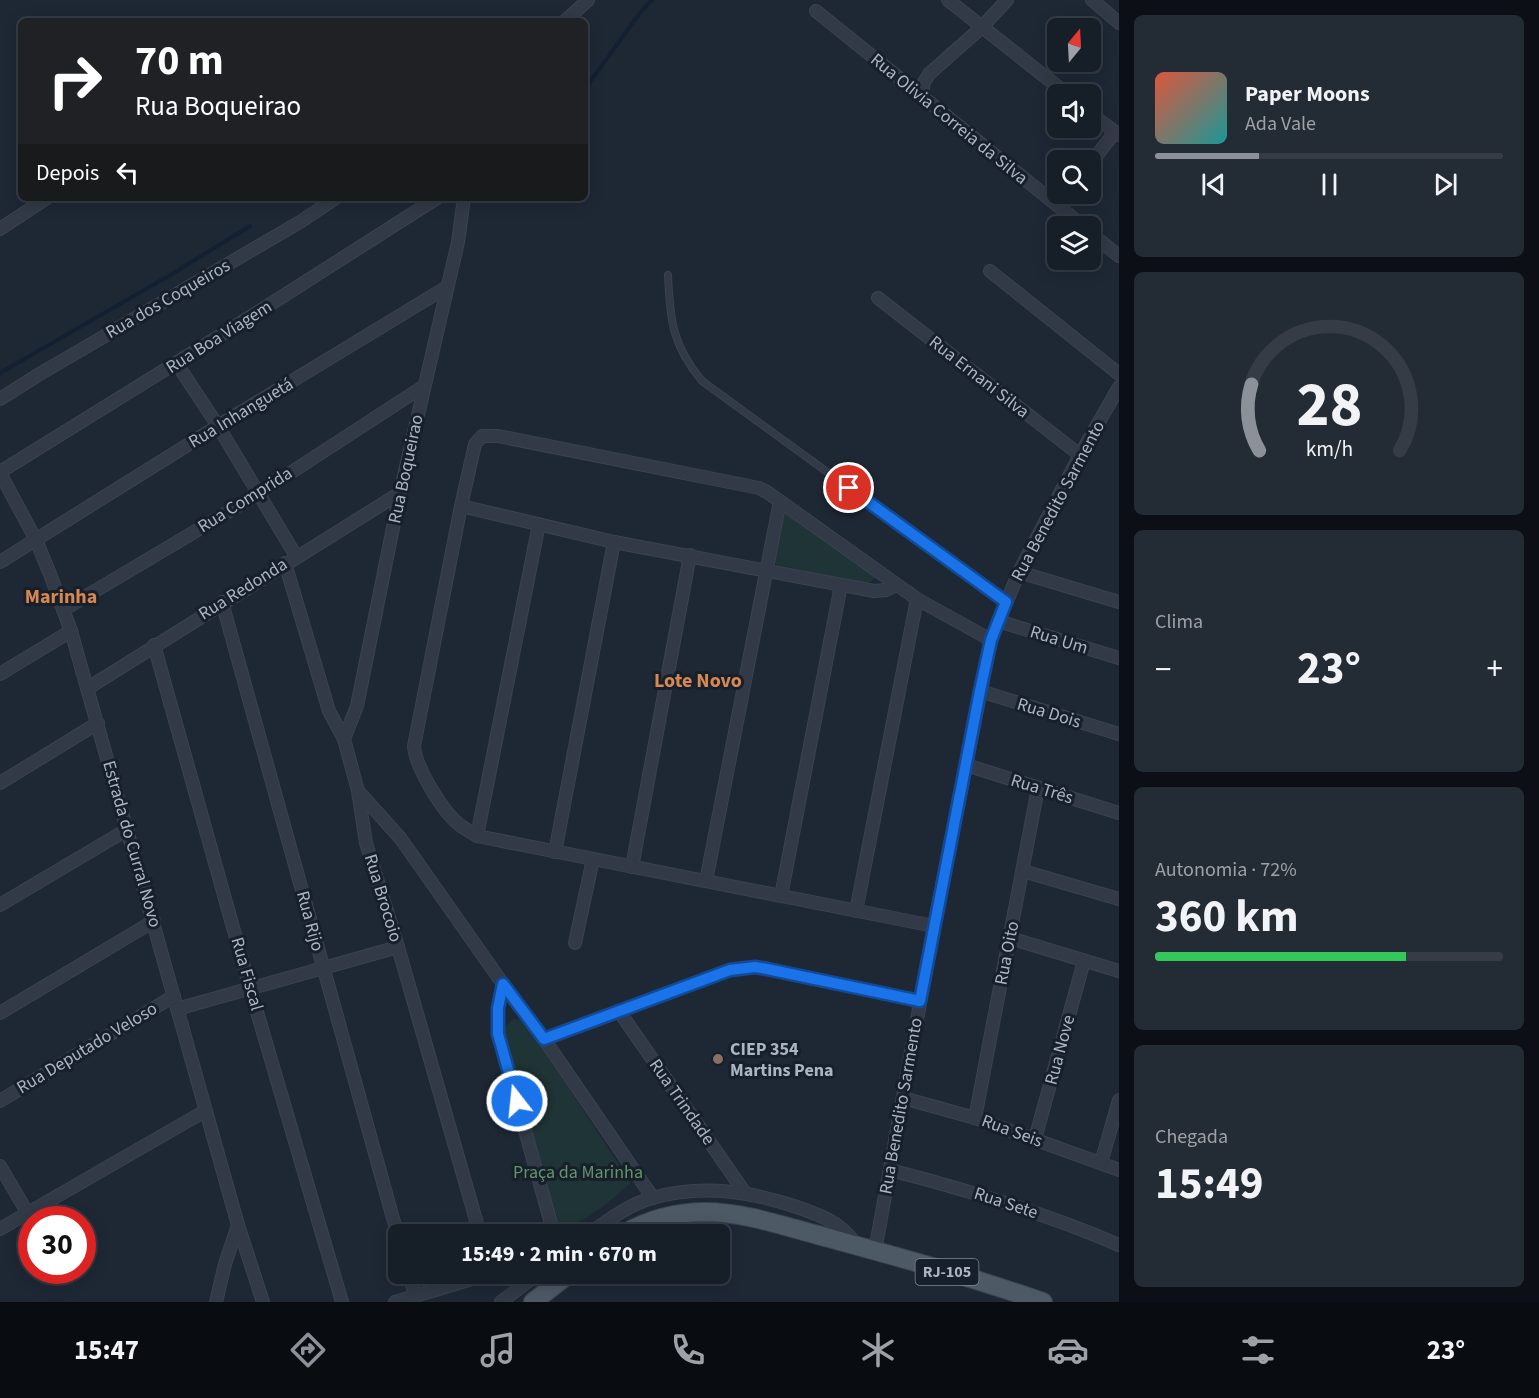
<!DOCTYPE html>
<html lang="pt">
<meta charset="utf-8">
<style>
body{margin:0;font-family:"Source Sans 3",sans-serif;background:#232b34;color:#f1f3f6;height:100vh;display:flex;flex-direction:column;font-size:22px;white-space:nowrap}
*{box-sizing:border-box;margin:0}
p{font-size:20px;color:#9ea2a8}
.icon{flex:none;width:33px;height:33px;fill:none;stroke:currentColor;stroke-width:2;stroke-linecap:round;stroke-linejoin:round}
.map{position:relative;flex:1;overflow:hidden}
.details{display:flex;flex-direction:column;gap:15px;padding:15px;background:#0c1016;width:420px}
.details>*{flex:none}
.banner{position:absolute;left:18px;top:18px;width:570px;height:183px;border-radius:9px;box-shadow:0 3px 15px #0003,0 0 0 2px #353c45;background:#202124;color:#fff;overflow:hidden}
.needle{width:39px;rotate:18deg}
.fabs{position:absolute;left:1047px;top:18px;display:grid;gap:12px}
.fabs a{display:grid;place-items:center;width:54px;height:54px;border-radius:9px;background:#161e28;box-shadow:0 3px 15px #0003,0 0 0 2px #353c45;font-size:30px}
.speed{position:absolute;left:18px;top:1206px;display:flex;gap:12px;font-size:30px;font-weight:700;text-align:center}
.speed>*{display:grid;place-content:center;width:78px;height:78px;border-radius:50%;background:#161e28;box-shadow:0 3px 15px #0003,0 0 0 2px #353c45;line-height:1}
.speed .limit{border:9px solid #d22;background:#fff;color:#111}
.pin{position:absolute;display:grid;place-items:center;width:51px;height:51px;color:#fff;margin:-26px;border:3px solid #fff;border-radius:50%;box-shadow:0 2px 6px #0007}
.me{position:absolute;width:66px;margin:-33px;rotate:344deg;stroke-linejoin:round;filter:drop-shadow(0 0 4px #0008)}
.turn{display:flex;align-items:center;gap:21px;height:126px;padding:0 18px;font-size:27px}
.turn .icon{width:78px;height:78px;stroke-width:2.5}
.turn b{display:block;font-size:42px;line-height:51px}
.then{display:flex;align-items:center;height:57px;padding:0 18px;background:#0003;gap:12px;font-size:22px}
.big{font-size:45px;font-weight:700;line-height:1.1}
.details .tile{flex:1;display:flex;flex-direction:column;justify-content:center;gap:9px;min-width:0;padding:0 21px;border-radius:9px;background:#232b34}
.details .dial{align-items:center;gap:0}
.dial svg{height:156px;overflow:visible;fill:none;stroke:#353c45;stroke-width:7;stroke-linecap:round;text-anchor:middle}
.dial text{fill:#f1f3f6;stroke:none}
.song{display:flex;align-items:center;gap:18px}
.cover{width:72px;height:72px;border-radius:9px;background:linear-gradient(135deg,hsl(10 70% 55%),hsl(180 70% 35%))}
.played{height:6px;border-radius:3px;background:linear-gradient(90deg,#8c9099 30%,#353c45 30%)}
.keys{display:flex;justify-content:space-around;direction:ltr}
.heat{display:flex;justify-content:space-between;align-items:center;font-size:33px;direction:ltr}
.charge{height:9px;border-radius:4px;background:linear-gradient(90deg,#34c759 72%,#353c45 0)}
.trip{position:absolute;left:388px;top:1224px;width:342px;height:60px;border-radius:9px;background:#161e28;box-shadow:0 3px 15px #0003,0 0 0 2px #353c45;font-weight:700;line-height:60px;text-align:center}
.menu{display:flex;height:96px;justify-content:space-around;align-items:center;background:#090c10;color:#9ea2a8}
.menu .icon{width:42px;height:42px}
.menu .current{color:#8c9099}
.menu b{font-size:27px;color:#f1f3f6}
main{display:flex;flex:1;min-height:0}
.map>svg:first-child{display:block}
.green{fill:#1f3436}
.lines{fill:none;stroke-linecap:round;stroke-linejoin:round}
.stream{stroke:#122032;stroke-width:4}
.service-casing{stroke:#3a434f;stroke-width:8}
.minor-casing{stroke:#3a434f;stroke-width:14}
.primary-casing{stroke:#3a434f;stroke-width:20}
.service{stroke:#313a46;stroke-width:6}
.minor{stroke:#313a46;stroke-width:12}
.primary{stroke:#4e5966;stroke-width:18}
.route-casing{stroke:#114b97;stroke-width:15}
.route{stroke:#1a73e8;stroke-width:10}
.education-dot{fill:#8d6e63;stroke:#171f2a;stroke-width:2}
.labels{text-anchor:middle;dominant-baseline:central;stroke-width:6;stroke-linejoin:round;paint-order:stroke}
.shield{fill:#171f2a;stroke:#7e8896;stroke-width:1.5}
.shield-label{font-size:16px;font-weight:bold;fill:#aab5c4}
.street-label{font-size:18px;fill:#aab5c4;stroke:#171f2a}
.poi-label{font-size:18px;font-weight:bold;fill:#aab5c4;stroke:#171f2a;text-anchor:start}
.park-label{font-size:18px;fill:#62946c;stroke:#171f2a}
.neighbourhood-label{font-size:20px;font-weight:bold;fill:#d78752;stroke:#171f2a}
</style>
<main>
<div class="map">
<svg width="1119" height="1302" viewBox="0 0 1119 1302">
<rect width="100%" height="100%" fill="#1e2835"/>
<g class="green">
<polygon points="786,512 875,576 872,581 867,583 777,565 774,561 783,513"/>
<path d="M512,1019L524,1020L631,1183C611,1199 587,1224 561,1226L548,1213L503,1030Z"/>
</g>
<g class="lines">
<g class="stream">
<polyline points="585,89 639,14 652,0"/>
<polyline points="0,373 172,274 250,226"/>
</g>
<g class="service-casing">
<path id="service" d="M668,275C670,320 672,345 702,381L1006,602"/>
</g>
<g class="minor-casing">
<g id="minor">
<polyline points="948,0 1067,94"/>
<polyline points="1092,0 1119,23"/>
<polyline points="816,11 1083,226"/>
<polyline points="565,21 588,0"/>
<polyline points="923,98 923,84 929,74 982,27 1007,0"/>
<polyline points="1090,113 1119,135"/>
<polyline points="1090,164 1115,132"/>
<polyline points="1059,207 1068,194"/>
<polyline points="0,229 47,198"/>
<polyline points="1090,233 1119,256"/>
<polyline points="990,271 1119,374"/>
<polyline points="878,298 1080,455"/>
<polyline points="177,364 218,426 296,556"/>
<polyline points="0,399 38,375 300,222 336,198"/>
<polyline points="0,472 255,314 437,198"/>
<polyline points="0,473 36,540 50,574 71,631 238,1225 225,1264 216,1302"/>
<polyline points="461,506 614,542 874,591 886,590 896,585"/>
<polyline points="0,562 218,426 447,287"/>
<polyline points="285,563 329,711 344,739 358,791 366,843 398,947 480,1234"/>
<polyline points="1019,572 1119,602"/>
<polyline points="222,602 399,1240"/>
<polyline points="63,610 258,494 424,386"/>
<polyline points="998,621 1119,658"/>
<polyline points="154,645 250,988 342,1302"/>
<polyline points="0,674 71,631"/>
<polyline points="88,688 400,493"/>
<polyline points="980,691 1119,734"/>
<polyline points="344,739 357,706 400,493 458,242 464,198"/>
<polyline points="966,765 1119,813"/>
<polyline points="0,783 98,723"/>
<polyline points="359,792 401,839 503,984 544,1039 653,1198"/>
<polyline points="477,836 539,524"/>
<polyline points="555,852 614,542"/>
<polyline points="632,867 690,555"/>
<polyline points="1023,871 1119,899"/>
<polyline points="706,881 780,501"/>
<polyline points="781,896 841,585"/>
<polyline points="0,905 128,829"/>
<polyline points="856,911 917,599"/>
<path d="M934,926L477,836C469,831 461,827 454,820C440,806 415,766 414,746L461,506L475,444L482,436H498L759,488L767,492L917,599L991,640"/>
<polyline points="1010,938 1119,971"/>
<polyline points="575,943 593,859"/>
<polyline points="503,984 498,1008 498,1034 554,1234"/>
<polyline points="177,1009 398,947"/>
<polyline points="619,1011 745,1193"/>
<polyline points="0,1013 154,921"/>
<polyline points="544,1039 730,970 755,967 767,969 920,1001"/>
<polyline points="903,1098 975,1118 1119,1170"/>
<polyline points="0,1101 174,996"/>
<polyline points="975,1118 1038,788"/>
<polyline points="1035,1139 1084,961"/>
<polyline points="1101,1163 1119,1100"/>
<polyline points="0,1166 31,1219"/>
<path d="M890,1170C968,1190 1045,1213 1119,1245"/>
<polyline points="238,1225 263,1302"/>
<polyline points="0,1229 205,1111"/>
<path d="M589,1234C608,1220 628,1205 652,1198C702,1184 749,1191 797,1207C813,1213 829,1218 842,1229C848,1234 853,1240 858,1246"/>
<polyline points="875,1251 934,926 991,640 1019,572 1080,455 1119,387"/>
<polyline points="409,1274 415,1296"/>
<polyline points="501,1274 534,1276"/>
<polyline points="395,1302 489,1274"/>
<polyline points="501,1302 538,1274"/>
</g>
</g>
<g class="primary-casing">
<g id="primary">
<path d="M623,1234C648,1220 676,1212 705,1212C745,1212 786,1227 825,1237C898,1257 972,1277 1043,1302"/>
<polyline points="533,1302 569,1274"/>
</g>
</g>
<use href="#service" class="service"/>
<use href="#minor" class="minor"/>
<use href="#primary" class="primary"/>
</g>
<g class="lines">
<g class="route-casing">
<polyline id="route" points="517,1101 498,1034 498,1008 503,984 544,1039 730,970 755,967 767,969 920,1001 980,691 991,640 1006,602 849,488"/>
</g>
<use href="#route" class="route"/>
</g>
<circle class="education-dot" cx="718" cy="1059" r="6"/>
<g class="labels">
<rect class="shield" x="915.5" y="1259" width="63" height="26" rx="4.5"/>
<g class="shield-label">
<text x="947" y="1272">RJ-105</text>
</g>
<g class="street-label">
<text transform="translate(949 119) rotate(39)">Rua Olivia Correia da Silva</text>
<text transform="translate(168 299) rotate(-30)">Rua dos Coqueiros</text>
<text transform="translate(219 337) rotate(-32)">Rua Boa Viagem</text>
<text transform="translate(979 377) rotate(38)">Rua Ernani Silva</text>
<text transform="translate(241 413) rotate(-31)">Rua Inhanguetá</text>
<text transform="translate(406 469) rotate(-78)">Rua Boqueirao</text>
<text transform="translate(245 500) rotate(-32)">Rua Comprida</text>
<text transform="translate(1058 501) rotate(-62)">Rua Benedito Sarmento</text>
<text transform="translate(243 589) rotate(-32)">Rua Redonda</text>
<text transform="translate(1059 640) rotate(17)">Rua Um</text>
<text transform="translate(1049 713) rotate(17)">Rua Dois</text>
<text transform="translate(1042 789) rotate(17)">Rua Três</text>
<text transform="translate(132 844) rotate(74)">Estrada do Curral Novo</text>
<text transform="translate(383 898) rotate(73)">Rua Brocoio</text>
<text transform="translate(310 921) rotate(75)">Rua Rijo</text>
<text transform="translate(1007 953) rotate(-79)">Rua Oito</text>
<text transform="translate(247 974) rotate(74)">Rua Fiscal</text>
<text transform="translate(87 1048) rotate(-31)">Rua Deputado Veloso</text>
<text transform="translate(1060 1050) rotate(-75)">Rua Nove</text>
<text transform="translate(682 1102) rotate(55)">Rua Trindade</text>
<text transform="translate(901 1106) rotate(-80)">Rua Benedito Sarmento</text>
<text transform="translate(1012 1131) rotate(20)">Rua Seis</text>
<text transform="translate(1006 1203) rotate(18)">Rua Sete</text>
</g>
<g class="poi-label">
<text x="730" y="1049">CIEP 354<tspan x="730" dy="21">Martins Pena</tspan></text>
</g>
<g class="park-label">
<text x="578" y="1172">Praça da Marinha</text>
</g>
<g class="neighbourhood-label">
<text x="61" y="597">Marinha</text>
<text x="698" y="681">Lote Novo</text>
</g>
</g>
</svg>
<div class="fabs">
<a><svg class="needle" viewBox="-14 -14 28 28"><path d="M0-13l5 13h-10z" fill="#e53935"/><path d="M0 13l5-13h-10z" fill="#9ea2a8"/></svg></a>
<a><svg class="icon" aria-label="sound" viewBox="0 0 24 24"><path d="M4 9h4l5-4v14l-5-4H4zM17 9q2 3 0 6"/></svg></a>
<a><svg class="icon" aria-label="search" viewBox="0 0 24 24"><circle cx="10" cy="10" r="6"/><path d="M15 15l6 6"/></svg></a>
<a><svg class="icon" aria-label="layers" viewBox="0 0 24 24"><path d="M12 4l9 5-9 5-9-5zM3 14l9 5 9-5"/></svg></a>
</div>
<div class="speed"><div class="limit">30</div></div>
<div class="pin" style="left:849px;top:488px;background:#d93025"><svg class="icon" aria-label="arrive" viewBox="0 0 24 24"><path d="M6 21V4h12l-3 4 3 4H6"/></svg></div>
<svg class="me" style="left:517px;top:1101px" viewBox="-20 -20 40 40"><circle r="17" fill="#1a73e8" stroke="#fff" stroke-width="3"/><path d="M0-11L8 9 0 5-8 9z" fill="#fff"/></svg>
<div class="trip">15:49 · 2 min · 670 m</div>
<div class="banner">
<div class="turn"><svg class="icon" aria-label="right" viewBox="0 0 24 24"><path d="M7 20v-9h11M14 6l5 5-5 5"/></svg><div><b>70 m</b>Rua Boqueirao</div></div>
<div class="then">Depois<svg class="icon" aria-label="left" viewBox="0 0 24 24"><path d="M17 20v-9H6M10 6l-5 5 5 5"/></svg></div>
</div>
</div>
<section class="details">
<div class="tile">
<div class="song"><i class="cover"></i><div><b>Paper Moons</b><p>Ada Vale</p></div></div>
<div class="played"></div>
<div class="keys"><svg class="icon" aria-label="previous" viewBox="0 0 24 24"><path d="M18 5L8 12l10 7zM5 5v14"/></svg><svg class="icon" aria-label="pause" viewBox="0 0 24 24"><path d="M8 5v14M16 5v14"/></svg><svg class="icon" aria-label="next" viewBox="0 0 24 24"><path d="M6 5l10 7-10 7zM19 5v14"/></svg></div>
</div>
<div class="tile dial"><svg viewBox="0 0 100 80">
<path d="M14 69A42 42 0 1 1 86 69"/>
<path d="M14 69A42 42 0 0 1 10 35" stroke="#8c9099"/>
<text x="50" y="56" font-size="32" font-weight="700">28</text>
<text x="50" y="72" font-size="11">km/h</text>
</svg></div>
<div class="tile"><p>Clima</p>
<div class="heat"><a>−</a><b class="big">23°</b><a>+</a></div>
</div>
<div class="tile"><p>Autonomia · 72%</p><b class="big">360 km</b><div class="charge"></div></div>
<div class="tile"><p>Chegada</p><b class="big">15:49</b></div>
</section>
</main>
<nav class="menu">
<b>15:47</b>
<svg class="icon current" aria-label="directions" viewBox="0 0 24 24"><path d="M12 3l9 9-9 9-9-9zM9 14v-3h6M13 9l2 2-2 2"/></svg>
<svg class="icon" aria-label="music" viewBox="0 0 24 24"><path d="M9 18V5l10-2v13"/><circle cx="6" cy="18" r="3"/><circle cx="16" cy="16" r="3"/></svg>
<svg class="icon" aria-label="phone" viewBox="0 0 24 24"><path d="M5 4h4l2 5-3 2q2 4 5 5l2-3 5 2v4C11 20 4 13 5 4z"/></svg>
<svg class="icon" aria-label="climate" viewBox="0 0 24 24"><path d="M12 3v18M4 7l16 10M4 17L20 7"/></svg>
<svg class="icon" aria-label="car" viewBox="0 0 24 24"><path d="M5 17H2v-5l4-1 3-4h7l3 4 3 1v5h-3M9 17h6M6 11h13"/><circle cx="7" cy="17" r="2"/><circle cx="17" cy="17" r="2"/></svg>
<svg class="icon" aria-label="filters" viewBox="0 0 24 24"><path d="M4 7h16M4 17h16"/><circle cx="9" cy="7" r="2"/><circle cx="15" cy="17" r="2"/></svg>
<b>23°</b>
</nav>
